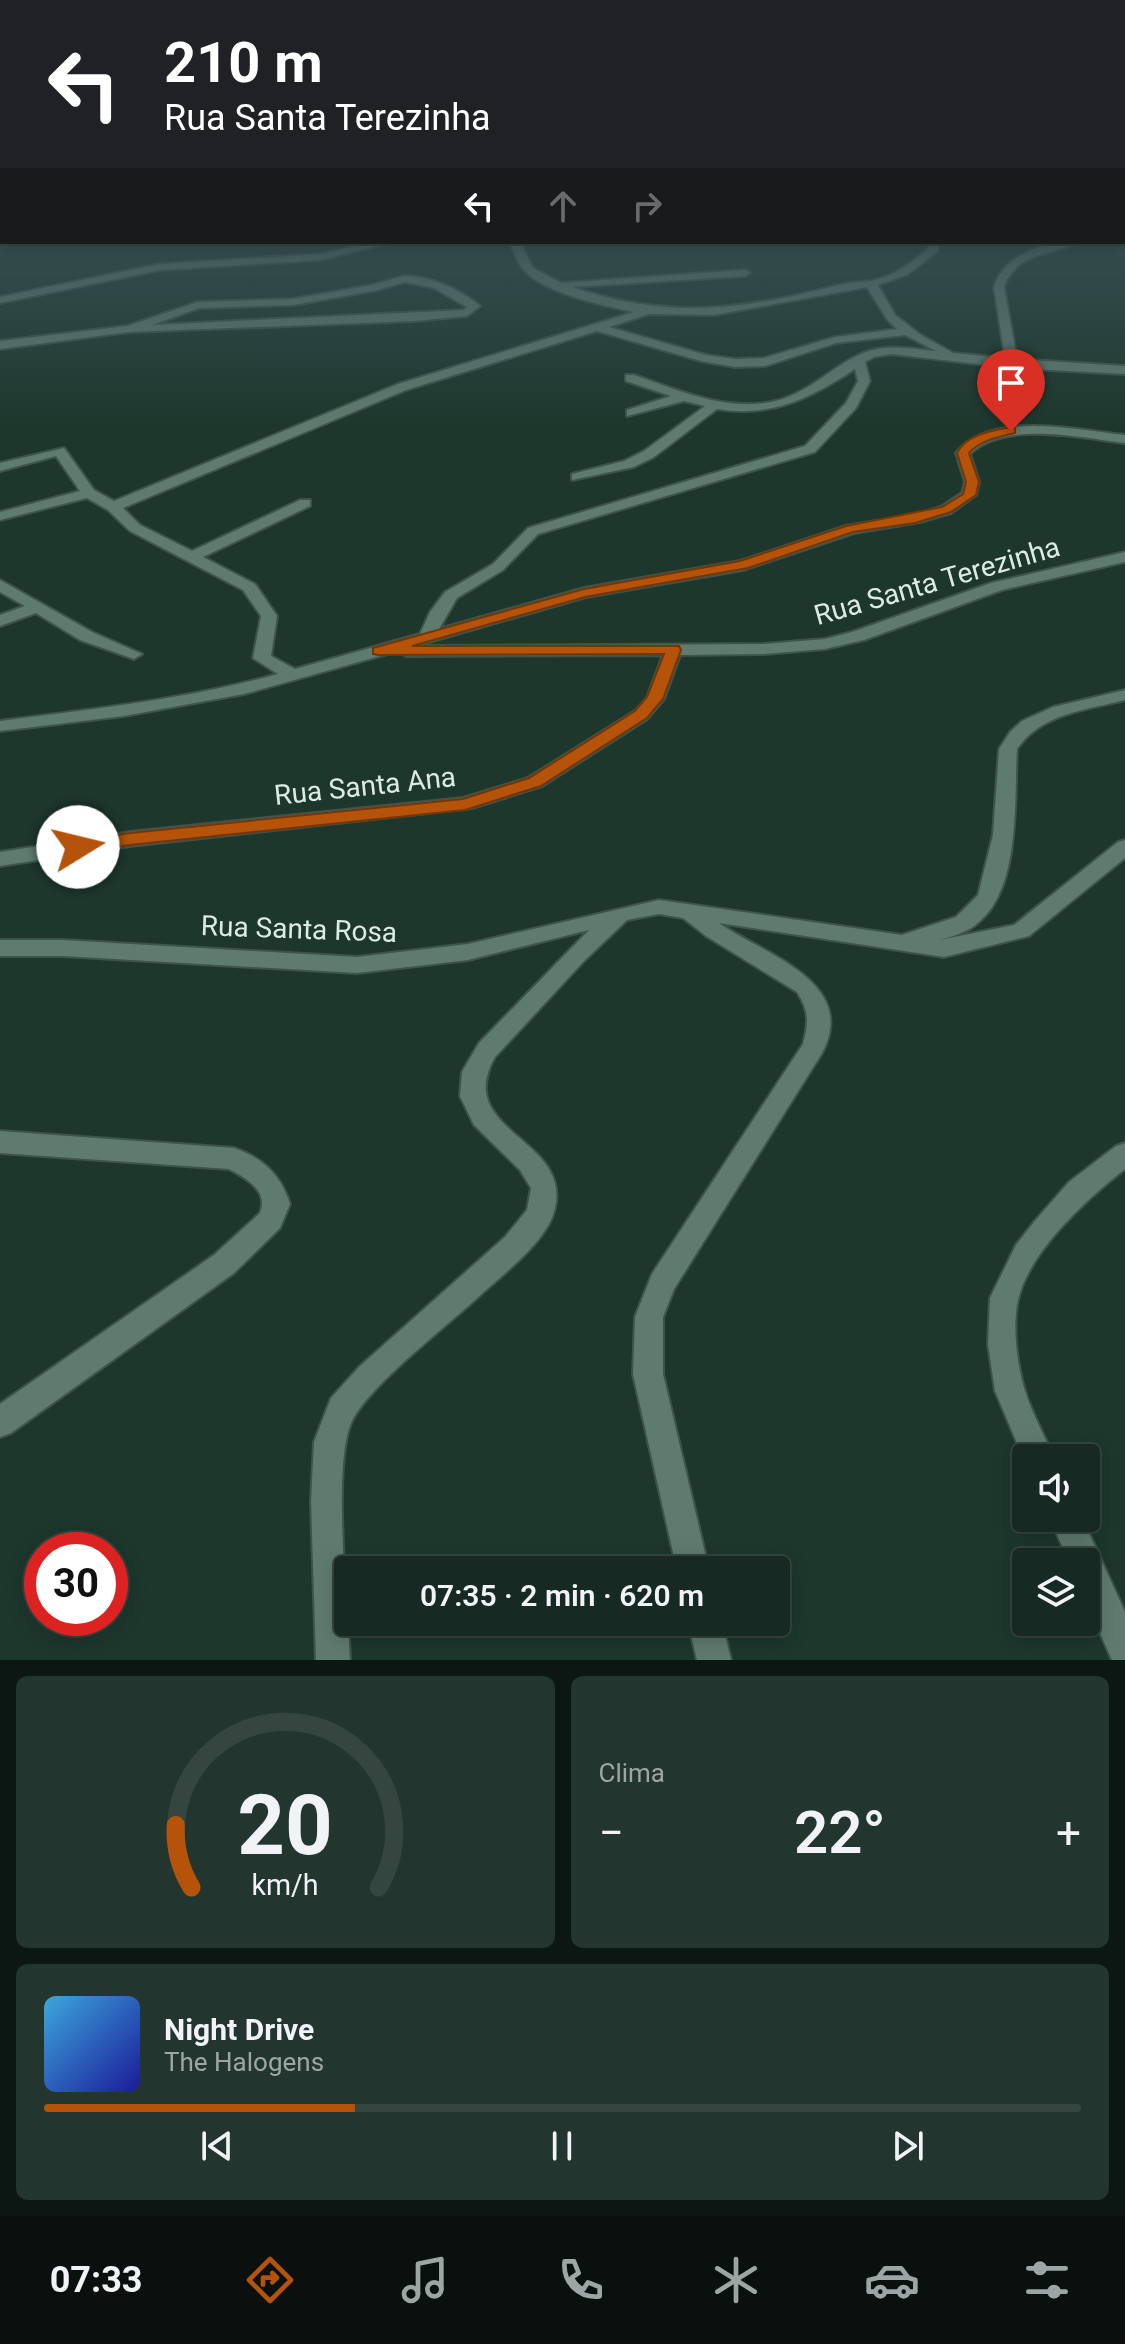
<!DOCTYPE html>
<html lang="pt">
<meta charset="utf-8">
<style>
body{margin:0;font-family:Roboto,sans-serif;background:#23352f;color:#f1f3f6;height:100vh;display:flex;flex-direction:column;font-size:30px;white-space:nowrap}
*{box-sizing:border-box;margin:0}
p{font-size:26px;color:#9ea6a5}
.icon{flex:none;width:44px;height:44px;fill:none;stroke:currentColor;stroke-width:2;stroke-linecap:round;stroke-linejoin:round}
.map{position:relative;height:1660px;overflow:hidden}
.sheet{display:flex;flex-direction:column;gap:16px;padding:16px;background:#0c1713;flex:1}
.sheet>*{flex:none}
.banner{position:absolute;left:0px;top:0px;width:1126px;height:244px;box-shadow:0 4px 20px #0003,0 0 0 2px #354540;background:#202124;color:#fff;overflow:hidden}
.controls{position:absolute;left:1012px;top:1444px;display:grid;gap:16px}
.controls a{display:grid;place-items:center;width:88px;height:88px;border-radius:8px;background:#162922;box-shadow:0 4px 20px #0003,0 0 0 2px #354540;font-size:40px}
.speed{position:absolute;left:24px;top:1532px;display:flex;gap:16px;font-size:40px;font-weight:700;text-align:center}
.speed>*{display:grid;place-content:center;width:104px;height:104px;border-radius:50%;background:#162922;box-shadow:0 4px 20px #0003,0 0 0 2px #354540;line-height:1}
.speed .limit{border:12px solid #d22;background:#fff;color:#111}
.pin{position:absolute;display:grid;place-items:center;width:68px;height:68px;color:#fff;margin:-82px -34px;border-radius:50% 50% 50% 0;rotate:-45deg;box-shadow:0 0 8px #0007}
.pin .icon{rotate:45deg}
.me{position:absolute;width:88px;margin:-44px;rotate:81deg;stroke-linejoin:round;filter:drop-shadow(0 0 6px #0008)}
.turn{display:flex;align-items:center;gap:28px;height:168px;padding:0 32px;font-size:36px}
.turn .icon{width:104px;height:104px;stroke-width:2.5}
.turn b{display:block;font-size:56px;line-height:68px}
.lanes{display:flex;align-items:center;height:76px;padding:0 32px;background:#0003;justify-content:center;gap:40px;direction:ltr}
.lanes .off{opacity:.35}
.big{font-size:60px;font-weight:600;line-height:1.1}
.sheet .widget{flex:1;display:flex;flex-direction:column;justify-content:center;gap:12px;min-width:0;padding:0 28px;border-radius:12px;background:#23352f}
.sheet .dial{align-items:center;gap:0}
.dial svg{height:208px;overflow:visible;fill:none;stroke:#354540;stroke-width:7;stroke-linecap:round;text-anchor:middle}
.dial text{fill:#f1f3f6;stroke:none}
.song{display:flex;align-items:center;gap:24px}
.cover{width:96px;height:96px;border-radius:12px;background:linear-gradient(135deg,hsl(200 70% 55%),hsl(240 70% 35%))}
.played{height:8px;border-radius:4px;background:linear-gradient(90deg,#b45309 30%,#354540 30%)}
.keys{display:flex;justify-content:space-around;direction:ltr}
.heat{display:flex;justify-content:space-between;align-items:center;font-size:44px;direction:ltr}
.sheet .tiles{flex:1;display:grid;gap:16px;grid-template-columns:1fr 1fr}
.widget:last-child{grid-column:span 2}
.trip{position:absolute;left:334px;top:1556px;width:456px;height:80px;border-radius:8px;background:#162922;box-shadow:0 4px 20px #0003,0 0 0 2px #354540;font-weight:600;line-height:80px;text-align:center}
.dock{display:flex;height:128px;justify-content:space-around;align-items:center;background:#09100e;color:#9ea6a5}
.dock .icon{width:56px;height:56px}
.dock .selected{color:#b45309}
.dock b{font-size:36px;color:#f1f3f6}
.map>svg:first-child{display:block}
.lines{fill:none;stroke-linecap:round;stroke-linejoin:round}
.minor-casing{stroke:#3d534b;stroke-width:4}
.minor{fill:#5f7b6f;fill-rule:evenodd}
.route{fill:#b45309;stroke:#753606;stroke-width:2}
.labels{text-anchor:middle;dominant-baseline:central;stroke-width:8;stroke-linejoin:round;paint-order:stroke}
.street-label{font-size:28px;fill:#dcebe4;stroke:#1d372d}
</style>
<div class="map">
<svg width="1125" height="1660" viewBox="0 0 1125 1660">
<rect width="100%" height="100%" fill="#1d372d"/>
<g class="lines">
<g class="minor-casing">
<g id="minor">
<rect x="1124" y="204" width="1" height="6"/>
<rect x="0" y="219" width="2" height="6"/>
<polygon points="375,242 394,242 320,260 160,270 0,303 0,297 160,264 320,254"/>
<path d="M510,242H520L533,268L561,283L745,270L750,273L745,276L572,287C668,320 743,310 839,285C850,282 860,282 870,281C892,278 912,263 929,248L928,242H938V251L908,274L878,285L895,315L921,335L953,353L1005,358L994,287C1005,253 1046,242 1078,242C1053,256 1016,251 1004,287L1017,359L1125,366V374L1012,368L891,354L874,357L865,362L870,381L856,408L815,452L538,534L503,570L457,598L439,629L584,588L740,561L846,526L913,515L941,507L962,493L965,482L956,453C991,410 1076,430 1125,435V443C1082,438 1003,420 970,454L979,482L976,495L951,513L920,522L854,533L743,570L586,597L415,646L764,644L825,639L852,632L991,583L1125,552V562L1002,590L864,640L825,649L764,654L680,655L664,699L647,719L542,786L472,808L130,846L0,866V852L130,832L463,798L528,778L635,711L647,698L663,655L406,656L398,651L244,694L124,716L0,731V721C93,709 188,699 278,674L253,658L261,616L243,590L130,531L108,510L87,498L0,520V512L80,491L56,456L0,471V463L64,448L94,490L114,501L398,384L634,312C605,306 550,294 528,274C519,266 514,254 510,242ZM867,287L887,319L897,329L835,337L764,358L735,359L706,355L609,327L649,314L714,315ZM597,331L701,361L735,367L765,366L836,343L905,335L936,351C913,349 890,344 869,351C835,362 811,394 771,402C724,411 678,390 634,375H626V381L671,396L627,410V416L684,401L705,406L644,451L624,461L572,474V480L634,467L654,457L717,409C771,418 811,398 855,369L858,381L846,403L805,446L528,528L493,564L445,592L430,612L420,634L295,669L271,656L277,616L255,584L203,557L310,506V500H300L192,551L140,525L123,508L406,390Z"/>
<path d="M404,276C430,276 460,289 480,306L467,316L414,321L129,332L0,349V341L127,326L198,302L293,299L372,285ZM405,282L434,288L467,307L464,310L152,325L199,308L293,305L373,291Z"/>
<polygon points="0,580 92,632 142,654 134,659 80,640 36,613 0,626 0,615 25,606 0,592"/>
<path d="M1125,690V700C1087,710 1041,713 1017,749C1014,799 1021,887 979,922C968,932 954,936 939,940L1014,925L1118,842L1125,840V858L1029,936L944,957L719,923C763,954 860,982 822,1053L674,1289L663,1317V1374L709,1570H677L633,1374L635,1317L652,1274L803,1044C809,1022 809,1011 797,992L706,936L683,918L659,914L627,920L584,961L495,1057C451,1134 579,1138 553,1215C542,1246 498,1278 475,1300C443,1329 372,1384 353,1419C331,1459 348,1608 350,1660H316L311,1501L314,1442L331,1398L359,1367L505,1237L527,1210L531,1188L520,1170L474,1125L460,1096L462,1072L479,1043L589,930L468,960L357,973L63,956H0V940H63L357,957L468,944L659,900L902,935L956,917L978,895L993,835L999,749L1010,732L1022,721L1053,707Z"/>
<path d="M0,1131L234,1148C263,1158 281,1175 290,1204L280,1228L234,1273L11,1433L0,1437V1404L214,1255L260,1213C269,1191 246,1178 229,1169L0,1153Z"/>
<path d="M1125,1143V1169C1088,1198 1029,1251 1018,1300C1012,1327 1017,1364 1025,1391C1032,1414 1045,1436 1054,1458H1026V1464L995,1391L988,1344L990,1298L1016,1245L1034,1222L1069,1182L1116,1146Z"/>
<polygon points="1050,1518 1082,1518 1125,1612 1125,1660 1112,1660 1086,1601 1086,1562 1069,1562"/>
<polygon points="688,1622 722,1622 731,1660 697,1660"/>
</g>
</g>
<use href="#minor" class="minor"/>
</g>
<linearGradient id="sky" x2="0" y2="1"><stop stop-color="#101e19"/><stop offset="0.46" stop-color="#3a5357"/><stop offset="1" stop-color="#3a5357" stop-opacity="0"/></linearGradient>
<rect width="1125" height="428" fill="url(#sky)"/>
<path class="route" d="M1011,427L1015,428V433C998,437 981,440 969,453L979,482L976,495L951,512L915,523L853,532L748,568L585,597L412,646H679L681,650L663,699L647,718L541,786L465,810L130,845L78,853L69,847L78,841L130,833L463,799L529,778L635,711L647,697L664,654L378,655L373,654V648L584,589L740,561L846,526L942,507L963,494L966,482L957,453C967,434 991,431 1011,427Z"/>
<g class="labels">
<g class="street-label">
<text transform="translate(937 581) rotate(-16)">Rua Santa Terezinha</text>
<text transform="translate(365 786) rotate(-6)">Rua Santa Ana</text>
<text transform="translate(299 929) rotate(2)">Rua Santa Rosa</text>
</g>
</g>
</svg>
<div class="controls">
<a><svg class="icon" aria-label="sound" viewBox="0 0 24 24"><path d="M4 9h4l5-4v14l-5-4H4zM17 9q2 3 0 6"/></svg></a>
<a><svg class="icon" aria-label="layers" viewBox="0 0 24 24"><path d="M12 4l9 5-9 5-9-5zM3 14l9 5 9-5"/></svg></a>
</div>
<div class="speed"><div class="limit">30</div></div>
<div class="pin" style="left:1011px;top:431px;background:#d93025"><svg class="icon" aria-label="arrive" viewBox="0 0 24 24"><path d="M6 21V4h12l-3 4 3 4H6"/></svg></div>
<svg class="me" style="left:78px;top:847px" viewBox="-20 -20 40 40"><circle r="19" fill="#fff"/><path d="M0-13L10 11 0 6-10 11z" fill="#b45309"/></svg>
<div class="trip">07:35 · 2 min · 620 m</div>
<div class="banner">
<div class="turn"><svg class="icon" aria-label="left" viewBox="0 0 24 24"><path d="M17 20v-9H6M10 6l-5 5 5 5"/></svg><div><b>210 m</b>Rua Santa Terezinha</div></div>
<div class="lanes"><svg class="icon" aria-label="left" viewBox="0 0 24 24"><path d="M17 20v-9H6M10 6l-5 5 5 5"/></svg><svg class="icon off" aria-label="ahead" viewBox="0 0 24 24"><path d="M12 20V5M6 11l6-6 6 6"/></svg><svg class="icon off" aria-label="right" viewBox="0 0 24 24"><path d="M7 20v-9h11M14 6l5 5-5 5"/></svg></div>
</div>
</div>
<section class="sheet">
<div class="tiles">
<div class="widget dial"><svg viewBox="0 0 100 80">
<path d="M14 69A42 42 0 1 1 86 69"/>
<path d="M14 69A42 42 0 0 1 8 45" stroke="#b45309"/>
<text x="50" y="56" font-size="32" font-weight="700">20</text>
<text x="50" y="72" font-size="11">km/h</text>
</svg></div>
<div class="widget"><p>Clima</p>
<div class="heat"><a>−</a><b class="big">22°</b><a>+</a></div>
</div>
<div class="widget">
<div class="song"><i class="cover"></i><div><b>Night Drive</b><p>The Halogens</p></div></div>
<div class="played"></div>
<div class="keys"><svg class="icon" aria-label="previous" viewBox="0 0 24 24"><path d="M18 5L8 12l10 7zM5 5v14"/></svg><svg class="icon" aria-label="pause" viewBox="0 0 24 24"><path d="M8 5v14M16 5v14"/></svg><svg class="icon" aria-label="next" viewBox="0 0 24 24"><path d="M6 5l10 7-10 7zM19 5v14"/></svg></div>
</div>
</div>
</section>
<nav class="dock">
<b>07:33</b>
<svg class="icon selected" aria-label="directions" viewBox="0 0 24 24"><path d="M12 3l9 9-9 9-9-9zM9 14v-3h6M13 9l2 2-2 2"/></svg>
<svg class="icon" aria-label="music" viewBox="0 0 24 24"><path d="M9 18V5l10-2v13"/><circle cx="6" cy="18" r="3"/><circle cx="16" cy="16" r="3"/></svg>
<svg class="icon" aria-label="phone" viewBox="0 0 24 24"><path d="M5 4h4l2 5-3 2q2 4 5 5l2-3 5 2v4C11 20 4 13 5 4z"/></svg>
<svg class="icon" aria-label="climate" viewBox="0 0 24 24"><path d="M12 3v18M4 7l16 10M4 17L20 7"/></svg>
<svg class="icon" aria-label="car" viewBox="0 0 24 24"><path d="M5 17H2v-5l4-1 3-4h7l3 4 3 1v5h-3M9 17h6M6 11h13"/><circle cx="7" cy="17" r="2"/><circle cx="17" cy="17" r="2"/></svg>
<svg class="icon" aria-label="filters" viewBox="0 0 24 24"><path d="M4 7h16M4 17h16"/><circle cx="9" cy="7" r="2"/><circle cx="15" cy="17" r="2"/></svg>
</nav>
